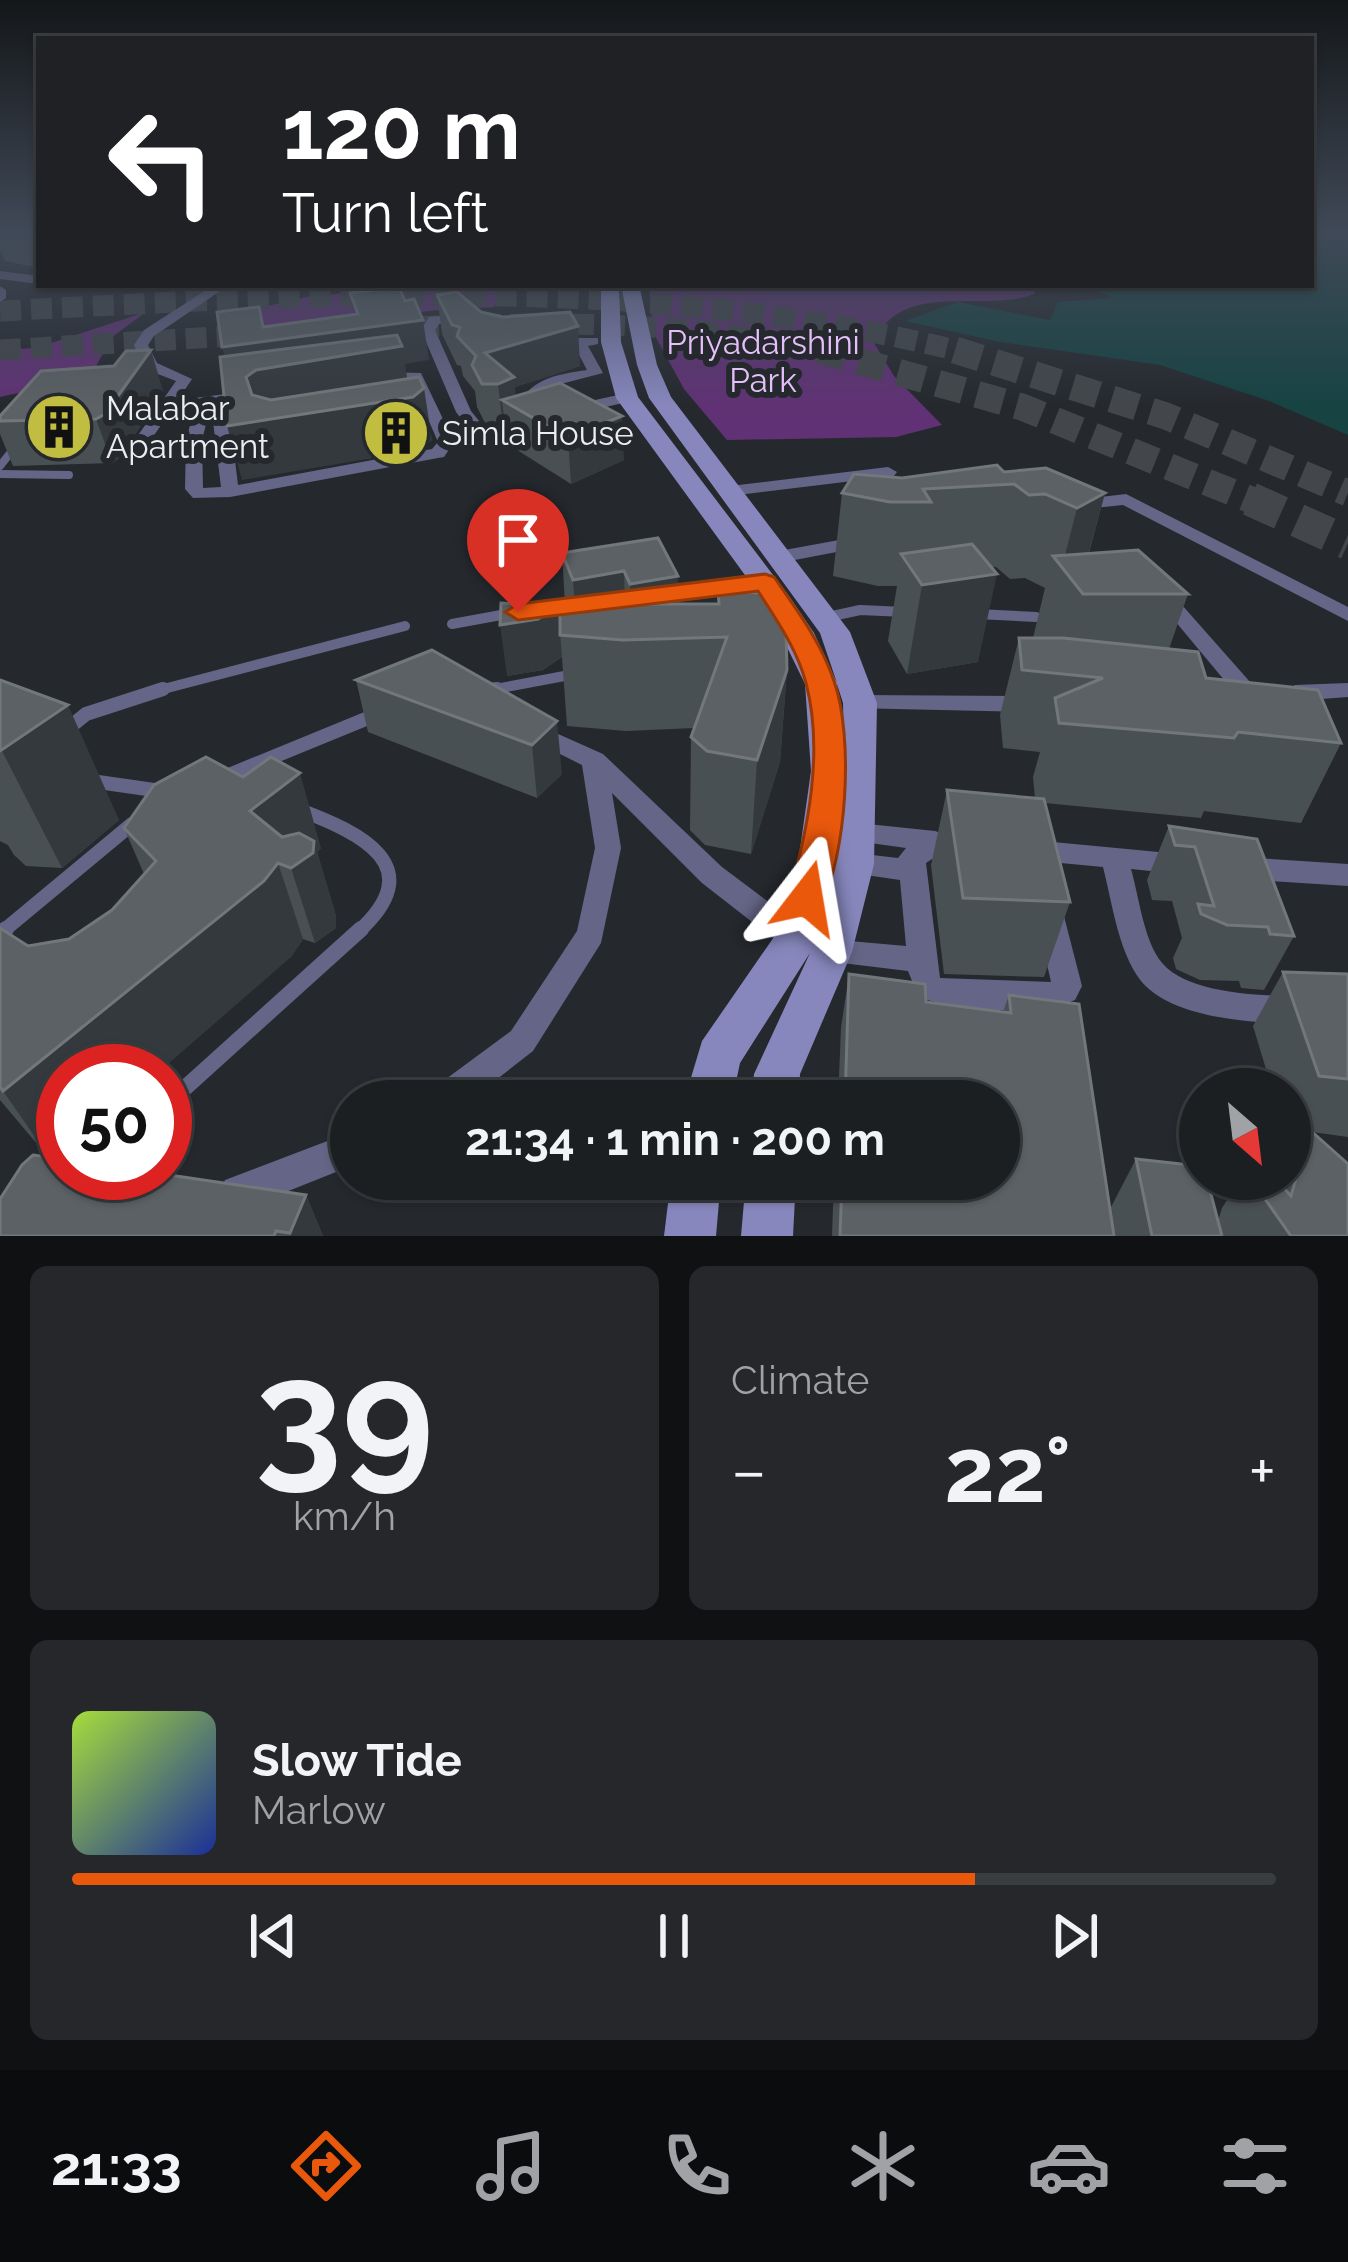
<!DOCTYPE html>
<meta charset="utf-8">
<style>
body{margin:0;font-family:Raleway,sans-serif;background:#25272a;color:#f1f3f6;height:100vh;display:flex;flex-direction:column;font-size:45px;white-space:nowrap}
*{box-sizing:border-box;margin:0}
p{font-size:39px;color:#a0a2a5}
.icon{flex:none;width:66px;height:66px;fill:none;stroke:currentColor;stroke-width:2;stroke-linecap:round;stroke-linejoin:round}
.map{position:relative;height:1236px;overflow:hidden}
.side{display:flex;flex-direction:column;gap:30px;padding:30px;background:#0f1113;flex:1}
.side>*{flex:none}
.hud{position:absolute;left:36px;top:36px;width:1278px;height:252px;border-radius:0px;box-shadow:0 3px 9px #0004,0 0 0 3px #3a3d40;background:#202124;color:#fff;overflow:hidden}
.needle{width:78px;rotate:152deg}
.tools{position:absolute;left:1179px;top:1068px;display:grid;gap:24px}
.tools a{display:grid;place-items:center;width:132px;height:132px;border-radius:50%;background:#1c1f22;box-shadow:0 3px 9px #0004,0 0 0 3px #3a3d40;font-size:60px}
.speed{position:absolute;left:36px;top:1044px;display:flex;gap:24px;font-size:60px;font-weight:700;text-align:center}
.speed>*{display:grid;place-content:center;width:156px;height:156px;border-radius:50%;background:#1c1f22;box-shadow:0 3px 9px #0004,0 0 0 3px #3a3d40;line-height:1}
.speed .limit{border:18px solid #d22;background:#fff;color:#111}
.pin{position:absolute;display:grid;place-items:center;width:102px;height:102px;color:#fff;margin:-123px -51px;border-radius:50% 50% 50% 0;rotate:-45deg;box-shadow:0 0 12px #0007}
.pin .icon{rotate:45deg}
.me{position:absolute;width:132px;margin:-66px;rotate:14deg;stroke-linejoin:round;filter:drop-shadow(0 0 9px #0008)}
.turn{display:flex;align-items:center;gap:42px;height:252px;padding:0 48px;font-size:54px}
.turn .icon{width:156px;height:156px;stroke-width:2.5}
.turn b{display:block;font-size:84px;line-height:102px}
.big{font-size:90px;font-weight:700;line-height:1.1}
.side .card{flex:1;display:flex;flex-direction:column;justify-content:center;gap:18px;min-width:0;padding:0 42px;border-radius:18px;background:#25272a}
.side .dial{align-items:center;gap:0}
.dial b{font-size:156px;line-height:1}
.song{display:flex;align-items:center;gap:36px}
.cover{width:144px;height:144px;border-radius:18px;background:linear-gradient(135deg,hsl(80 70% 55%),hsl(230 70% 35%))}
.played{height:12px;border-radius:6px;background:linear-gradient(90deg,#ea580c 75%,#3a3d40 75%)}
.keys{display:flex;justify-content:space-around;direction:ltr}
.heat{display:flex;justify-content:space-between;align-items:center;font-size:66px;direction:ltr}
.side .tiles{flex:1;display:grid;gap:30px;grid-template-columns:1fr 1fr}
.card:last-child{grid-column:span 2}
.trip{position:absolute;left:330px;top:1080px;width:690px;height:120px;border-radius:60px;background:#1c1f22;box-shadow:0 3px 9px #0004,0 0 0 3px #3a3d40;font-weight:700;line-height:120px;text-align:center}
.tab-bar{display:flex;height:192px;justify-content:space-around;align-items:center;background:#0b0c0e;color:#a0a2a5}
.tab-bar .icon{width:84px;height:84px}
.tab-bar .active{color:#ea580c}
.tab-bar b{font-size:54px;color:#f1f3f6}
.map>svg:first-child{display:block}
.green{fill:#603275}
.water{fill:#174343}
.lines{fill:none;stroke-linecap:round;stroke-linejoin:round}
.motorway-tunnel-far2{stroke:#43474b;stroke-width:21;stroke-dasharray:21 10;stroke-linecap:butt}
.motorway-tunnel-far1{stroke:#43474b;stroke-width:27;stroke-dasharray:27 14;stroke-linecap:butt}
.motorway-tunnel{stroke:#43474b;stroke-width:34;stroke-dasharray:34 18;stroke-linecap:butt}
.service-far3{stroke:#656587;stroke-width:8}
.service-far2{stroke:#656587;stroke-width:10}
.service-far1{stroke:#656587;stroke-width:14}
.service{stroke:#656587;stroke-width:16}
.minor{fill:#656587;fill-rule:evenodd}
.secondary{fill:#8787bd;fill-rule:evenodd}
.wall{fill:#495053}
.shaded-wall{fill:#33393d}
.building{fill:#5b6164;stroke:#71777a;stroke-width:3}
.route{fill:#ea580c;stroke:#983908;stroke-width:3}
.labels{text-anchor:middle;dominant-baseline:central;stroke-width:12;stroke-linejoin:round;paint-order:stroke}
.far-park-label{font-size:33px;fill:#e4bff9;stroke:#25292e}
.far-poi-label{font-size:33px;fill:#ebeef1;stroke:#25292e;text-anchor:start}
</style>
<div class="map">
<svg width="1348" height="1236" viewBox="0 0 1348 1236">
<rect width="100%" height="100%" fill="#25292e"/>
<g class="green">
<polygon points="378,285 507,285 494,307 428,311 261,339 250,310 311,296 369,291"/>
<path d="M649,285H1034L1036,286L1034,294C985,314 900,278 874,343L894,376L942,425L896,437L727,440L684,389L653,332Z"/>
<polygon points="146,312 112,337 90,377 0,397 0,350 36,348"/>
</g>
<polygon class="water" points="1311,234 1348,234 1348,435 1269,401 1160,365 1000,342 905,321 958,302 1050,320 1058,302 1113,298 1083,285 1311,285"/>
<g class="lines">
<g class="motorway-tunnel-far2">
<path d="M0,311C325,294 648,273 967,353"/>
<path d="M387,328C535,322 687,318 832,353"/>
<polyline points="0,350 266,334"/>
</g>
<g class="motorway-tunnel-far1">
<polyline points="819,350 1022,407 1256,502"/>
<polyline points="955,350 1166,416 1348,493"/>
</g>
<polyline class="motorway-tunnel" points="1250,499 1348,543"/>
<g class="service-far3">
<polyline points="0,466 15,447"/>
<polyline points="0,474 69,475"/>
</g>
<g class="service-far2">
<polyline points="667,594 762,583"/>
<polyline points="977,614 1036,617"/>
<polyline points="828,617 860,610 905,612"/>
<polyline points="452,624 512,613"/>
<polyline points="490,690 575,674"/>
<polyline points="152,692 405,626"/>
</g>
<g class="service-far1">
<polyline points="490,690 497,689"/>
<polyline points="65,731 86,714 163,689"/>
<polyline points="224,777 373,716"/>
<polyline points="91,781 161,791"/>
<path d="M300,810C361,833 431,866 358,932"/>
<polyline points="2,932 132,824"/>
</g>
<g class="service">
<polyline points="0,934 6,929"/>
<polyline points="165,1106 361,929"/>
</g>
<g class="minor">
<polygon points="0,271 39,276 39,284 0,279"/>
<path d="M214,285H229L154,336L148,345L157,363L192,379L178,400L250,391L258,396L250,401L228,403L238,485L432,449L438,442L411,380L377,379L375,376L382,372L421,373L454,442L444,457L438,458L230,497L193,498L185,489L186,440L195,407L171,410L141,455L135,456L127,451L176,381L150,371H136V365L142,363L134,345L144,330ZM211,405L221,487L203,488L202,440Z"/>
<polygon points="0,286 6,290 6,298 0,302"/>
<path d="M466,313L473,317L471,320L439,324L435,330L471,411L488,432C504,431 519,419 534,422V428L507,441L477,440L456,412L421,330L429,317Z"/>
<path d="M579,338H598V344L588,346L603,373L553,386L536,400L547,412L539,417L520,401C536,377 560,374 587,370L575,347L552,349L545,345L552,341Z"/>
<polygon points="627,393 632,395 632,401 574,414 566,409 568,406"/>
<polygon points="888,467 897,472 894,476 730,496 721,491 730,486"/>
<polygon points="1126,494 1348,607 1348,621 1123,505 1075,510 1066,505 1075,500"/>
<polygon points="861,536 871,542 868,546 779,563 769,557 779,551"/>
<polygon points="1175,603 1182,605 1258,691 1261,696 1258,701 1236,701 1235,693 1165,609"/>
<polygon points="1348,683 1348,697 1295,701 1284,693 1295,685"/>
<polygon points="860,695 1027,696 1035,699 1039,704 1035,709 1027,712 852,708 848,703 852,698"/>
<polygon points="538,725 603,754 722,867 807,931 812,940 807,949 797,952 787,949 702,883 612,793 621,848 601,943 533,1051 469,1101 426,1101 431,1090 511,1031 577,931 595,848 582,765 530,739 526,733 530,727"/>
<path d="M858,823L935,831L944,834L948,840L1020,846L1032,840L1190,855L1194,863L1190,871L1180,874L1131,869C1139,897 1143,935 1159,959C1189,1003 1300,995 1348,997V1025C1291,1023 1170,1029 1136,974C1117,943 1112,902 1103,867L1050,862L1082,986L1075,1000C1040,1015 953,1013 918,996L908,971L817,960L812,951L817,942L827,939L906,946L900,880L845,872L841,864L845,856L855,853L898,858L906,848L849,840L845,833L849,826ZM932,859L1017,867L1026,871L1051,982L940,978L926,863Z"/>
<polygon points="1241,857 1348,864 1348,886 1241,879 1231,876 1227,868 1231,860"/>
<polygon points="351,1132 351,1166 238,1211 225,1206 220,1193 225,1180"/>
</g>
<g class="secondary">
<path d="M601,285H619L621,342L638,397L789,596L814,633L837,683L820,633L649,398L637,365L621,285H639L657,365L671,397L850,632L877,703L874,864L852,952L800,1074L799,1101H751L754,1074L810,953L740,1063L732,1101H684L702,1041L776,934L799,856L811,771L805,684L766,604L616,398L601,342ZM837,684L843,703L844,749Z"/>
<polygon points="671,1179 721,1179 716,1236 664,1236"/>
<polygon points="746,1179 796,1179 793,1236 741,1236"/>
</g>
</g>
<g class="wall">
<polygon points="0,234 39,234 39,266 29,266 5,261 0,249"/>
<polygon points="437,295 481,312 503,317 580,366 515,387 515,396 624,460 571,484 506,443 505,426 487,427 477,407 475,391 463,376 461,366 457,365 442,334"/>
<polygon points="163,391 120,458 112,463 13,466 0,434 0,416"/>
<polygon points="1004,472 1105,493 1089,553 1188,594 1169,649 1206,678 1341,743 1301,823 1204,811 1201,818 1045,803 1070,902 1044,977 944,974 931,865 947,790 1035,798 1033,777 1040,752 1003,748 1000,715 1019,638 1033,638 1045,588 1025,578 1010,579 996,567 991,567 978,662 907,674 888,641 897,586 878,586 833,576 842,493 902,478"/>
<polygon points="562,553 678,576 678,604 787,670 780,762 751,854 705,845 690,830 691,737 694,728 626,731 567,726 562,657 543,670 507,676 560,632 565,604"/>
<polygon points="432,650 562,774 537,798 368,732 356,680"/>
<polygon points="0,680 119,820 62,868 26,866 14,855 8,845 0,841"/>
<polygon points="1169,826 1294,936 1264,990 1241,988 1239,981 1200,980 1176,969 1173,958 1182,938 1172,901 1152,900 1147,880"/>
<polygon points="124,828 321,848 317,852 336,916 336,928 315,943 303,939 291,957 63,1071 60,1159 306,1195 323,1236 0,1236 48,1157 0,1100 0,928 28,946 69,939 112,910 144,874"/>
<polygon points="1283,972 1348,974 1348,1137 1312,1132 1348,1236 832,1236 834,1179 999,1179 999,1101 838,1101 841,1028 849,974 926,1002 1003,1012 1009,995 1110,1209 1136,1159 1218,1221 1222,1208 1240,1179 1290,1179 1290,1159 1309,1132 1290,1129 1290,1089 1272,1089 1253,1026"/>
</g>
<g class="shaded-wall">
<polygon points="333,285 355,285 355,287 334,290"/>
<polygon points="423,320 429,360 405,364 410,396 424,388 432,440 421,450 242,480 227,426 233,388 222,347"/>
<polygon points="578,326 580,366 515,387 517,409 502,400 505,426 503,427 498,384 485,353"/>
<polygon points="151,350 163,391 120,458 112,463 96,419"/>
<polygon points="622,416 624,460 571,484 568,438"/>
<polygon points="1105,493 1082,577 1062,567 1077,508"/>
<polygon points="624,571 626,640 577,637 573,580"/>
<polygon points="997,574 978,662 907,674 922,585"/>
<polygon points="678,576 678,638 632,640 630,584"/>
<polygon points="558,606 562,657 543,670 507,676 500,625"/>
<polygon points="787,670 780,762 751,854 757,760"/>
<polygon points="68,705 119,820 62,868 2,751"/>
<polygon points="557,721 562,774 537,798 532,745"/>
<polygon points="300,773 321,848 317,852 336,916 336,928 315,943 291,868 278,863 303,939 291,957 160,1071 63,1071 63,1156 54,1164 3,1091 250,811"/>
<polygon points="306,1195 323,1236 291,1236 290,1233"/>
</g>
<g class="building">
<polygon points="399,287 405,301 414,299 423,320 222,347 217,312 259,307 263,327 358,314 350,293"/>
<polygon points="457,292 481,312 503,317 570,312 578,326 485,353 514,377 498,384 482,384 472,365 476,356 457,336 460,327 452,325 437,295"/>
<polygon points="397,335 402,346 256,370 246,377 252,395 271,400 419,377 424,388 413,397 227,426 220,357"/>
<polygon points="151,350 105,414 96,419 0,421 0,416 41,371 114,366 126,351"/>
<polygon points="560,383 622,416 568,438 502,400"/>
<polygon points="997,465 1004,472 1046,468 1105,493 1077,508 1045,494 1029,495 1014,484 923,489 931,502 890,502 842,493 854,474 902,478"/>
<polygon points="658,538 678,576 630,584 624,571 573,580 562,553"/>
<polygon points="972,544 997,574 922,585 901,554"/>
<polygon points="1138,550 1188,594 1083,594 1053,556"/>
<polygon points="718,591 785,594 787,670 757,760 707,751 691,737 727,637 623,640 560,635 560,604 719,604"/>
<polygon points="501,603 558,606 538,619 500,625"/>
<polygon points="1019,638 1063,638 1198,652 1206,678 1318,690 1341,743 1238,732 1234,738 1059,723 1055,698 1103,678 1022,670"/>
<polygon points="432,650 557,721 532,745 356,680"/>
<polygon points="0,680 68,705 0,751"/>
<polygon points="206,757 243,777 271,757 300,773 250,811 282,837 299,833 314,841 313,853 291,868 278,863 264,881 3,1091 0,1087 0,928 28,946 69,939 112,910 156,861 124,828 154,785"/>
<polygon points="947,790 1044,799 1070,902 963,898"/>
<polygon points="1169,826 1257,839 1294,936 1270,934 1268,927 1227,925 1201,914 1198,904 1214,906 1195,847 1175,845"/>
<polygon points="1283,972 1348,974 1348,1079 1319,1076"/>
<polygon points="849,974 925,984 926,1002 1011,1013 1009,995 1079,1004 1114,1236 840,1236 842,1179 999,1179 999,1101 845,1101"/>
<polygon points="1310,1130 1348,1164 1348,1236 1291,1236 1251,1179 1276,1179 1291,1196"/>
<polygon points="33,1155 63,1159 63,1173 156,1173 306,1195 290,1233 276,1231 274,1236 0,1236 0,1199 22,1165"/>
<polygon points="1136,1159 1200,1166 1200,1179 1207,1179 1222,1236 1152,1236"/>
</g>
<linearGradient id="sky" x2="0" y2="1"><stop stop-color="#141719"/><stop offset="0.57" stop-color="#404957"/><stop offset="1" stop-color="#404957" stop-opacity="0"/></linearGradient>
<rect width="1348" height="407" fill="url(#sky)"/>
<path class="route" d="M765,574L774,577C797,610 821,642 834,681C854,738 847,854 820,908L807,912L794,908L788,898C808,831 824,752 806,683C797,649 776,619 758,591L518,620L505,612L518,604Z"/>
<defs>
<g id="building-disc" transform="scale(3.45)"><circle r="9.5" fill="#c1bd40" stroke="#25292e"/><path d="M-4-6H4V6H1V3H-1V6H-4ZM-2.5-4.3h1.7v1.8h-1.7ZM.8-4.3h1.7v1.8H.8ZM-2.5-1h1.7V.8h-1.7ZM.8-1h1.7V.8H.8Z" fill="#111"/></g>
</defs>
<g fill-rule="evenodd">
<use href="#building-disc" x="59" y="427"/>
<use href="#building-disc" x="396" y="433"/>
</g>
<g class="labels">
<g class="far-park-label">
<text x="763" y="342">Priyadarshini<tspan x="763" dy="38">Park</tspan></text>
</g>
<g class="far-poi-label">
<text x="106" y="408">Malabar<tspan x="106" dy="38">Apartment</tspan></text>
<text x="442" y="433">Simla House</text>
</g>
</g>
</svg>
<div class="tools">
<a><svg class="needle" viewBox="-14 -14 28 28"><path d="M0-13l5 13h-10z" fill="#e53935"/><path d="M0 13l5-13h-10z" fill="#a0a2a5"/></svg></a>
</div>
<div class="speed"><div class="limit">50</div></div>
<div class="pin" style="left:518px;top:612px;background:#d93025"><svg class="icon" aria-label="arrive" viewBox="0 0 24 24"><path d="M6 21V4h12l-3 4 3 4H6"/></svg></div>
<svg class="me" style="left:807px;top:898px" viewBox="-20 -20 40 40"><path d="M0-17L14 15 0 8-14 15z" fill="#ea580c" stroke="#fff" stroke-width="4"/></svg>
<div class="trip">21:34 · 1 min · 200 m</div>
<div class="hud">
<div class="turn"><svg class="icon" aria-label="left" viewBox="0 0 24 24"><path d="M17 20v-9H6M10 6l-5 5 5 5"/></svg><div><b>120 m</b>Turn left</div></div>
</div>
</div>
<section class="side">
<div class="tiles">
<div class="card dial"><b>39</b><p>km/h</p></div>
<div class="card"><p>Climate</p>
<div class="heat"><a>−</a><b class="big">22°</b><a>+</a></div>
</div>
<div class="card">
<div class="song"><i class="cover"></i><div><b>Slow Tide</b><p>Marlow</p></div></div>
<div class="played"></div>
<div class="keys"><svg class="icon" aria-label="previous" viewBox="0 0 24 24"><path d="M18 5L8 12l10 7zM5 5v14"/></svg><svg class="icon" aria-label="pause" viewBox="0 0 24 24"><path d="M8 5v14M16 5v14"/></svg><svg class="icon" aria-label="next" viewBox="0 0 24 24"><path d="M6 5l10 7-10 7zM19 5v14"/></svg></div>
</div>
</div>
</section>
<nav class="tab-bar">
<b>21:33</b>
<svg class="icon active" aria-label="directions" viewBox="0 0 24 24"><path d="M12 3l9 9-9 9-9-9zM9 14v-3h6M13 9l2 2-2 2"/></svg>
<svg class="icon" aria-label="music" viewBox="0 0 24 24"><path d="M9 18V5l10-2v13"/><circle cx="6" cy="18" r="3"/><circle cx="16" cy="16" r="3"/></svg>
<svg class="icon" aria-label="phone" viewBox="0 0 24 24"><path d="M5 4h4l2 5-3 2q2 4 5 5l2-3 5 2v4C11 20 4 13 5 4z"/></svg>
<svg class="icon" aria-label="climate" viewBox="0 0 24 24"><path d="M12 3v18M4 7l16 10M4 17L20 7"/></svg>
<svg class="icon" aria-label="car" viewBox="0 0 24 24"><path d="M5 17H2v-5l4-1 3-4h7l3 4 3 1v5h-3M9 17h6M6 11h13"/><circle cx="7" cy="17" r="2"/><circle cx="17" cy="17" r="2"/></svg>
<svg class="icon" aria-label="filters" viewBox="0 0 24 24"><path d="M4 7h16M4 17h16"/><circle cx="9" cy="7" r="2"/><circle cx="15" cy="17" r="2"/></svg>
</nav>
